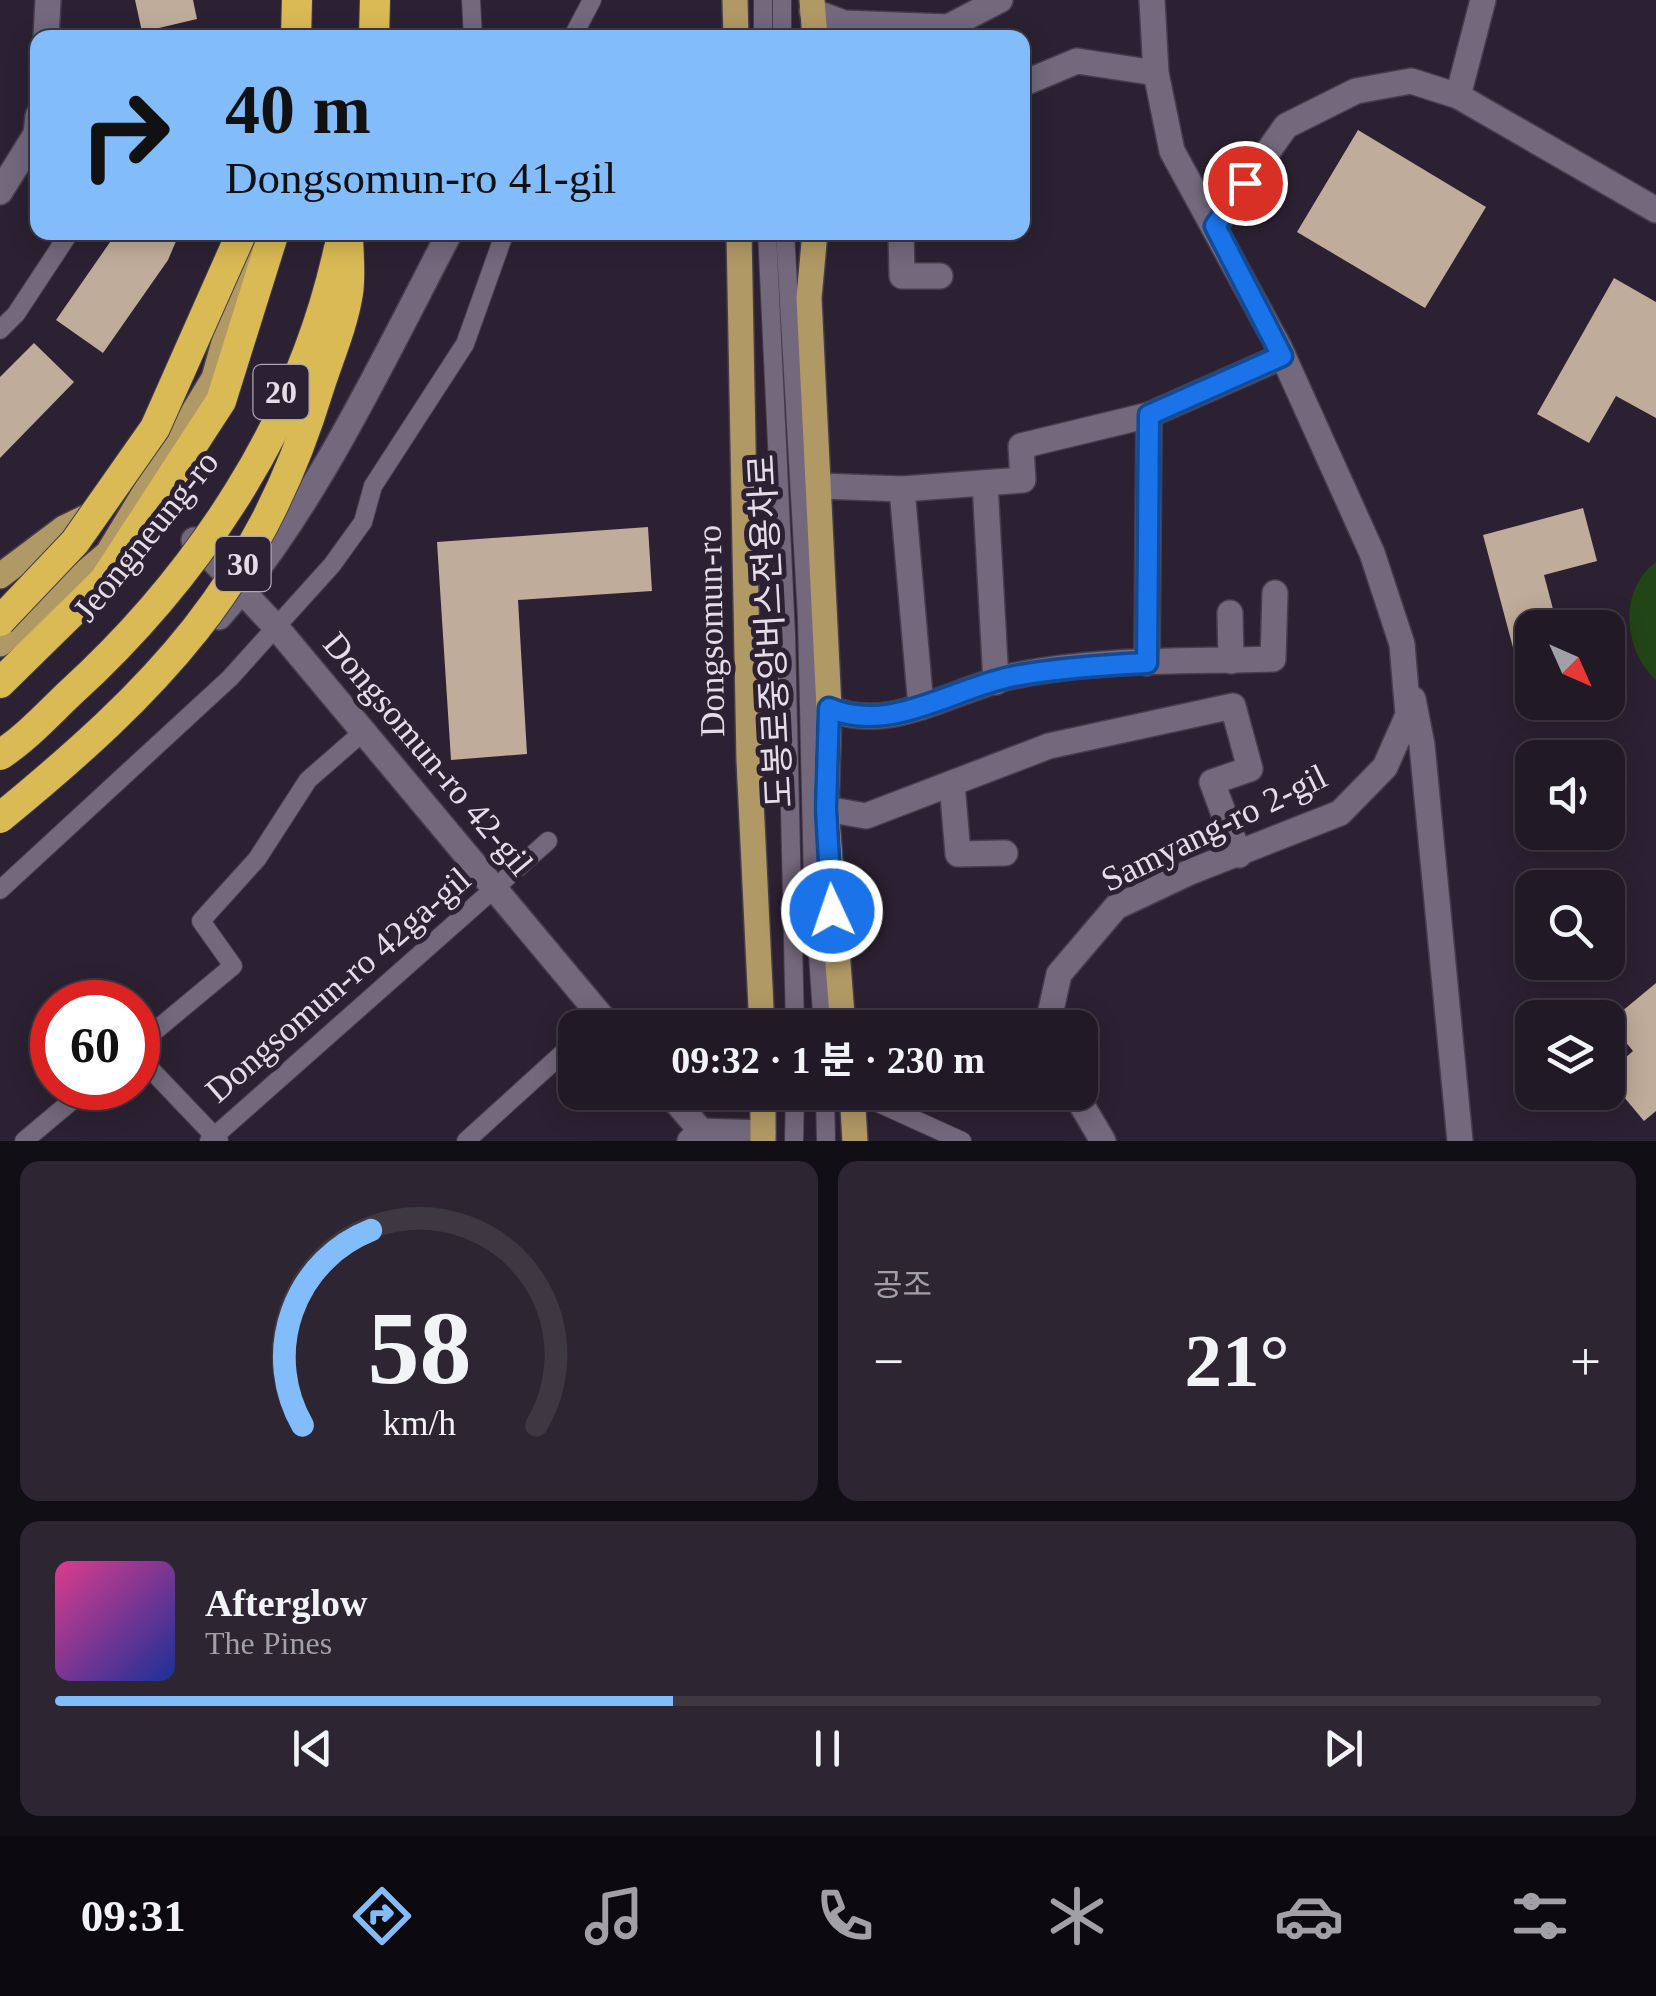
<!DOCTYPE html>
<html lang="ko">
<meta charset="utf-8">
<style>
body{margin:0;font-family:"Times New Roman","Noto Sans KR",serif;background:#2d2632;color:#f1f3f6;height:100vh;display:flex;flex-direction:column;font-size:38px;white-space:nowrap}
*{box-sizing:border-box;margin:0}
p{font-size:32px;color:#a2a0a7}
.icon{flex:none;width:55px;height:55px;fill:none;stroke:currentColor;stroke-width:2;stroke-linecap:round;stroke-linejoin:round}
.map{position:relative;height:1141px;overflow:hidden}
.details{display:flex;flex-direction:column;gap:20px;padding:20px;background:#120e15;flex:1}
.details>*{flex:none}
.top-card{position:absolute;left:30px;top:30px;width:1000px;height:210px;border-radius:20px;box-shadow:0 5px 25px #0003,0 0 0 2px #3e3843;background:#82bcfa;color:#111;overflow:hidden}
.needle{width:65px;rotate:135deg}
.fabs{position:absolute;left:1515px;top:610px;display:grid;gap:20px}
.fabs a{display:grid;place-items:center;width:110px;height:110px;border-radius:20px;background:#211926;box-shadow:0 5px 25px #0003,0 0 0 2px #3e3843;font-size:50px}
.speed{position:absolute;left:30px;top:980px;display:flex;gap:20px;font-size:50px;font-weight:700;text-align:center}
.speed>*{display:grid;place-content:center;width:130px;height:130px;border-radius:50%;background:#211926;box-shadow:0 5px 25px #0003,0 0 0 2px #3e3843;line-height:1}
.speed .limit{border:15px solid #d22;background:#fff;color:#111}
.pin{position:absolute;display:grid;place-items:center;width:85px;height:85px;color:#fff;margin:-42px;border:5px solid #fff;border-radius:50%;box-shadow:0 2px 10px #0007}
.me{position:absolute;width:110px;margin:-55px;rotate:357deg;stroke-linejoin:round;filter:drop-shadow(0 0 8px #0008)}
.turn{display:flex;align-items:center;gap:35px;height:210px;padding:0 30px;font-size:45px}
.turn .icon{width:130px;height:130px;stroke-width:2.5}
.turn b{display:block;font-size:70px;line-height:85px}
.big{font-size:75px;font-weight:700;line-height:1.1}
.details .widget{flex:1;display:flex;flex-direction:column;justify-content:center;gap:15px;min-width:0;padding:0 35px;border-radius:20px;background:#2d2632}
.details .dial{align-items:center;gap:0}
.dial svg{height:260px;overflow:visible;fill:none;stroke:#3e3843;stroke-width:7;stroke-linecap:round;text-anchor:middle}
.dial text{fill:#f1f3f6;stroke:none}
.song{display:flex;align-items:center;gap:30px}
.cover{width:120px;height:120px;border-radius:15px;background:linear-gradient(135deg,hsl(330 70% 55%),hsl(230 70% 35%))}
.played{height:10px;border-radius:5px;background:linear-gradient(90deg,#82bcfa 40%,#3e3843 40%)}
.keys{display:flex;justify-content:space-around;direction:ltr}
.heat{display:flex;justify-content:space-between;align-items:center;font-size:55px;direction:ltr}
.details .tiles{flex:1;display:grid;gap:20px;grid-template-columns:1fr 1fr}
.widget:last-child{grid-column:span 2}
.trip{position:absolute;left:558px;top:1010px;width:540px;height:100px;border-radius:20px;background:#211926;box-shadow:0 5px 25px #0003,0 0 0 2px #3e3843;font-weight:700;line-height:100px;text-align:center}
.tabs{display:flex;height:160px;justify-content:space-around;align-items:center;background:#0d0a0f;color:#a2a0a7}
.tabs .icon{width:70px;height:70px}
.tabs .selected{color:#82bcfa}
.tabs b{font-size:45px;color:#f1f3f6}
.map>svg:first-child{display:block}
.green{fill:#224516}
.building{fill:#c0ac9a}
.lines{fill:none;stroke-linecap:round;stroke-linejoin:round}
.lane-casing{stroke:#463d4b;stroke-width:20}
.street-casing{stroke:#463d4b;stroke-width:28}
.secondary-casing{stroke:#463d4b;stroke-width:28}
.primary-casing{stroke:#463d4b;stroke-width:28}
.highway-casing{stroke:#463d4b;stroke-width:32}
.lane{stroke:#74687c;stroke-width:18}
.street{stroke:#74687c;stroke-width:25}
.secondary{stroke:#74687c;stroke-width:25}
.primary{stroke:#b19965;stroke-width:25}
.highway{stroke:#daba55;stroke-width:30}
.highway-bridge-casing{stroke:#463d4b;stroke-width:32;stroke-linecap:butt}
.highway-bridge{stroke:#daba55;stroke-width:30}
.route-casing{stroke:#114b97;stroke-width:25}
.route{stroke:#1a73e8;stroke-width:18}
.labels{text-anchor:middle;dominant-baseline:central;stroke-width:10;stroke-linejoin:round;paint-order:stroke}
.shield{fill:#2c2132;stroke:#ada5b1;stroke-width:2.5}
.shield-label{font-size:32px;font-weight:bold;fill:#e4dde8}
.street-label{font-size:35px;fill:#e4dde8;stroke:#2c2132}
</style>
<div class="map">
<svg width="1656" height="1141" viewBox="0 0 1656 1141">
<rect width="100%" height="100%" fill="#2c2132"/>
<path class="green" d="M1656,562V680C1624,651 1617,591 1656,562Z"/>
<g class="building">
<polygon points="135,0 193,0 197,19 142,32"/>
<polygon points="1358,130 1486,207 1425,308 1297,232"/>
<polygon points="117,232 180,232 168,260 103,353 56,320"/>
<polygon points="1614,278 1656,302 1656,418 1616,396 1589,443 1537,414"/>
<polygon points="34,343 74,382 0,458 0,377"/>
<polygon points="1583,508 1597,561 1544,575 1558,628 1532,628 1532,699 1527,700 1483,535"/>
<polygon points="648,527 652,591 518,600 527,754 451,760 437,542"/>
<polygon points="1656,983 1656,1111 1644,1121 1608,1078 1608,1073 1633,1051 1609,1022"/>
</g>
<g class="lines">
<g class="lane-casing">
<g id="lane">
<polyline points="471,0 473,38"/>
<polyline points="572,38 592,0"/>
<polyline points="763,38 763,0"/>
<polyline points="782,38 782,0"/>
<polyline points="767,232 786,635 795,1028"/>
<polyline points="785,232 807,618 813,883 823,1028"/>
<polyline points="0,330 16,314 70,232"/>
<polyline points="0,890 230,678 332,565 363,522 373,486 465,344 505,232"/>
<polyline points="138,1045 233,966 201,921 257,859 308,780 363,732"/>
<polyline points="138,1056 219,1141"/>
<polyline points="825,1092 826,1141"/>
<polyline points="854,1092 962,1141"/>
<polyline points="24,1141 87,1088"/>
<polyline points="209,1141 548,841"/>
<polyline points="466,1141 575,1042"/>
<polyline points="794,1141 795,1092"/>
</g>
</g>
<g class="street-casing">
<g id="street">
<polyline points="812,11 844,23 948,27 1000,0"/>
<polyline points="46,38 48,0"/>
<polyline points="1022,84 1077,61 1156,73"/>
<polyline points="1458,96 1483,0"/>
<polyline points="0,192 36,134 38,116"/>
<polyline points="1215,226 1286,126 1356,91 1411,81 1458,96 1656,210"/>
<polyline points="901,232 902,276 940,276"/>
<polyline points="985,483 996,682"/>
<polyline points="821,486 902,489 1023,480 1021,446 1149,415 1283,356"/>
<polyline points="902,489 921,707"/>
<polyline points="194,540 276,627 611,1028"/>
<polyline points="1230,613 1231,661"/>
<path d="M219,617C313,511 384,358 450,232"/>
<polyline points="1147,663 1149,415"/>
<polyline points="1413,699 1422,745 1460,1141"/>
<path d="M829,708C889,735 953,689 1013,676C1097,658 1188,662 1273,659L1275,593"/>
<polyline points="952,784 958,854 1005,853"/>
<polyline points="826,809 866,816 1049,746 1233,706 1250,769 1212,782 1239,855"/>
<polyline points="1047,1028 1059,974 1116,907 1190,872 1340,813 1385,767 1408,715 1402,644 1372,553 1279,347 1172,151 1156,73 1152,0"/>
<polyline points="668,1092 701,1131"/>
<polyline points="1074,1092 1103,1141"/>
</g>
</g>
<g class="secondary-casing">
<polyline id="secondary" points="690,1141 701,1131 763,1133"/>
</g>
<g class="primary-casing">
<g id="primary">
<polyline points="735,0 736,38"/>
<polyline points="812,0 815,38"/>
<polyline points="739,232 749,760 762,1028"/>
<polyline points="815,232 809,298 829,708 826,809 843,1028"/>
<polyline points="0,576 64,528 97,512"/>
<polyline points="0,644 108,553 214,378 255,232"/>
<polyline points="763,1092 763,1141"/>
<polyline points="852,1092 855,1141"/>
</g>
</g>
<g class="highway-casing">
<g id="highway">
<polyline points="296,38 297,0"/>
<polyline points="374,38 375,0"/>
<polyline points="0,683 104,581 221,401 274,232"/>
</g>
</g>
<use href="#lane" class="lane"/>
<use href="#street" class="street"/>
<use href="#secondary" class="secondary"/>
<use href="#primary" class="primary"/>
<use href="#highway" class="highway"/>
<g class="highway-bridge-casing">
<g id="highway-bridge">
<polyline points="0,621 75,542 155,428 242,232"/>
<path d="M0,755C25,739 47,715 69,694C199,576 301,422 339,248"/>
<path d="M0,818C157,689 258,587 319,388C329,357 343,325 348,293C351,274 348,252 348,232"/>
</g>
</g>
<use href="#highway-bridge" class="highway-bridge"/>
</g>
<g class="lines">
<g class="route-casing">
<path id="route" d="M832,911L826,809L829,708C891,735 954,687 1015,676C1059,668 1103,665 1147,663L1149,415L1282,356L1215,226L1245,183"/>
</g>
<use href="#route" class="route"/>
</g>
<g class="labels">
<g class="shield">
<rect x="253.5" y="365" width="55" height="54" rx="8"/>
<rect x="215.5" y="537" width="55" height="54" rx="8"/>
</g>
<g class="shield-label">
<text x="281" y="392">20</text>
<text x="243" y="564">30</text>
</g>
<g class="street-label">
<text transform="translate(146 536) rotate(-51)">Jeongneung-ro</text>
<text transform="translate(711 631) rotate(-91)">Dongsomun-ro</text>
<text transform="translate(771 631) rotate(-93)">도봉로중앙버스전용차로</text>
<text transform="translate(428 754) rotate(50)">Dongsomun-ro 42-gil</text>
<text transform="translate(1214 828) rotate(-26)">Samyang-ro 2-gil</text>
<text transform="translate(338 985) rotate(-41)">Dongsomun-ro 42ga-gil</text>
</g>
</g>
</svg>
<div class="fabs">
<a><svg class="needle" viewBox="-14 -14 28 28"><path d="M0-13l5 13h-10z" fill="#e53935"/><path d="M0 13l5-13h-10z" fill="#a2a0a7"/></svg></a>
<a><svg class="icon" aria-label="sound" viewBox="0 0 24 24"><path d="M4 9h4l5-4v14l-5-4H4zM17 9q2 3 0 6"/></svg></a>
<a><svg class="icon" aria-label="search" viewBox="0 0 24 24"><circle cx="10" cy="10" r="6"/><path d="M15 15l6 6"/></svg></a>
<a><svg class="icon" aria-label="layers" viewBox="0 0 24 24"><path d="M12 4l9 5-9 5-9-5zM3 14l9 5 9-5"/></svg></a>
</div>
<div class="speed"><div class="limit">60</div></div>
<div class="pin" style="left:1245px;top:183px;background:#d93025"><svg class="icon" aria-label="arrive" viewBox="0 0 24 24"><path d="M6 21V4h12l-3 4 3 4H6"/></svg></div>
<svg class="me" style="left:832px;top:911px" viewBox="-20 -20 40 40"><circle r="17" fill="#1a73e8" stroke="#fff" stroke-width="3"/><path d="M0-11L8 9 0 5-8 9z" fill="#fff"/></svg>
<div class="trip">09:32 · 1 분 · 230 m</div>
<div class="top-card">
<div class="turn"><svg class="icon" aria-label="right" viewBox="0 0 24 24"><path d="M7 20v-9h11M14 6l5 5-5 5"/></svg><div><b>40 m</b>Dongsomun-ro 41-gil</div></div>
</div>
</div>
<section class="details">
<div class="tiles">
<div class="widget dial"><svg viewBox="0 0 100 80">
<path d="M14 69A42 42 0 1 1 86 69"/>
<path d="M14 69A42 42 0 0 1 35 9" stroke="#82bcfa"/>
<text x="50" y="56" font-size="32" font-weight="700">58</text>
<text x="50" y="72" font-size="11">km/h</text>
</svg></div>
<div class="widget"><p>공조</p>
<div class="heat"><a>−</a><b class="big">21°</b><a>+</a></div>
</div>
<div class="widget">
<div class="song"><i class="cover"></i><div><b>Afterglow</b><p>The Pines</p></div></div>
<div class="played"></div>
<div class="keys"><svg class="icon" aria-label="previous" viewBox="0 0 24 24"><path d="M18 5L8 12l10 7zM5 5v14"/></svg><svg class="icon" aria-label="pause" viewBox="0 0 24 24"><path d="M8 5v14M16 5v14"/></svg><svg class="icon" aria-label="next" viewBox="0 0 24 24"><path d="M6 5l10 7-10 7zM19 5v14"/></svg></div>
</div>
</div>
</section>
<nav class="tabs">
<b>09:31</b>
<svg class="icon selected" aria-label="directions" viewBox="0 0 24 24"><path d="M12 3l9 9-9 9-9-9zM9 14v-3h6M13 9l2 2-2 2"/></svg>
<svg class="icon" aria-label="music" viewBox="0 0 24 24"><path d="M9 18V5l10-2v13"/><circle cx="6" cy="18" r="3"/><circle cx="16" cy="16" r="3"/></svg>
<svg class="icon" aria-label="phone" viewBox="0 0 24 24"><path d="M5 4h4l2 5-3 2q2 4 5 5l2-3 5 2v4C11 20 4 13 5 4z"/></svg>
<svg class="icon" aria-label="climate" viewBox="0 0 24 24"><path d="M12 3v18M4 7l16 10M4 17L20 7"/></svg>
<svg class="icon" aria-label="car" viewBox="0 0 24 24"><path d="M5 17H2v-5l4-1 3-4h7l3 4 3 1v5h-3M9 17h6M6 11h13"/><circle cx="7" cy="17" r="2"/><circle cx="17" cy="17" r="2"/></svg>
<svg class="icon" aria-label="filters" viewBox="0 0 24 24"><path d="M4 7h16M4 17h16"/><circle cx="9" cy="7" r="2"/><circle cx="15" cy="17" r="2"/></svg>
</nav>
